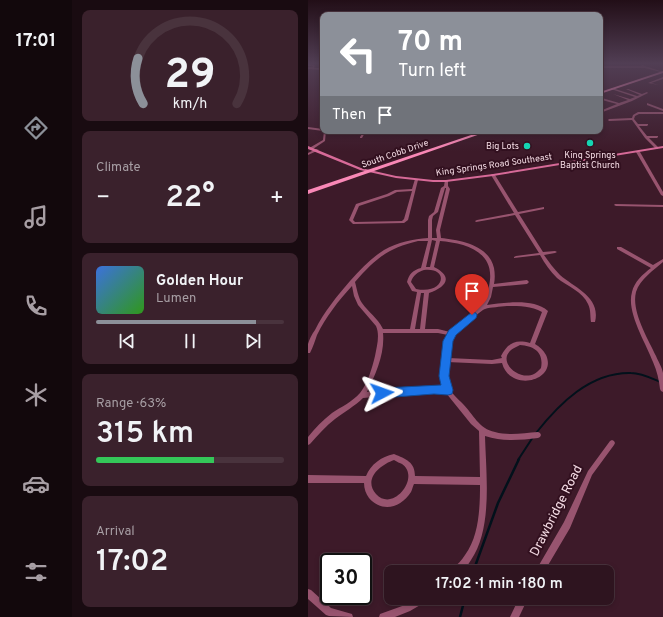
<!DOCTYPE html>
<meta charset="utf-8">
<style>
body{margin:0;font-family:Overpass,sans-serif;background:#3a212c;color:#f1f3f6;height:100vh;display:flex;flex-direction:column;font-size:15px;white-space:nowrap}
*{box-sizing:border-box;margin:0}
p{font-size:13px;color:#a79ea4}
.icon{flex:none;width:22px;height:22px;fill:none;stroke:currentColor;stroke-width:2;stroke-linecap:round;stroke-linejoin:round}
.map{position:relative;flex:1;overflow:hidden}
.panel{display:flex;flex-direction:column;gap:10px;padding:10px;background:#190b11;width:236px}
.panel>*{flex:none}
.top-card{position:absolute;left:12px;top:12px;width:283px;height:122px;border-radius:8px;box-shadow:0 2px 6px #0003,0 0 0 1px #49333d;background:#8c9099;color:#fff;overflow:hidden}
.speed{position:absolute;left:12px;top:553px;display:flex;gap:8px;font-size:20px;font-weight:700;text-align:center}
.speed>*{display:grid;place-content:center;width:52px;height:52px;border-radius:50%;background:#2e141f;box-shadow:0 2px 6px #0003,0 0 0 1px #49333d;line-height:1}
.speed .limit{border:2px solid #111;border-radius:6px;background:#fff;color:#111}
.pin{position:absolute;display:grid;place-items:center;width:34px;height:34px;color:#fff;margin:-41px -17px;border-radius:50% 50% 50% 0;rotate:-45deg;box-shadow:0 0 4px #0007}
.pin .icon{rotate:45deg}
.me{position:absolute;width:44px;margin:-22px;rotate:86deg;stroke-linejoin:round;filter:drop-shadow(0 0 3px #0008)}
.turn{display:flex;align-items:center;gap:14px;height:84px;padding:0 12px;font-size:18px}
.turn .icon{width:52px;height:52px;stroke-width:2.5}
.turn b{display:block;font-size:28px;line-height:34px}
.then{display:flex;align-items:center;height:38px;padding:0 12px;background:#0003;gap:8px;font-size:15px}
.big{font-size:30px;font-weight:600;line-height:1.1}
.panel .tile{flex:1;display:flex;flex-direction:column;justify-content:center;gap:6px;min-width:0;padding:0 14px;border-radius:8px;background:#3a212c}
.panel .dial{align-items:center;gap:0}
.dial svg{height:104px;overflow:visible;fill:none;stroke:#49333d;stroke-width:7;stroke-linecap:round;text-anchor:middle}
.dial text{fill:#f1f3f6;stroke:none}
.song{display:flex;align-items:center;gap:12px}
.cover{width:48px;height:48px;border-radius:6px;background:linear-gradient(135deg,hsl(220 70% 55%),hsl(110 70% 35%))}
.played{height:4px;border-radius:2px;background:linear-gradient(90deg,#8c9099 85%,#49333d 85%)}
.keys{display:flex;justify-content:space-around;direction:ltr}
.heat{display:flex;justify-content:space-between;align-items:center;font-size:22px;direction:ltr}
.charge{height:6px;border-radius:3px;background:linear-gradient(90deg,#34c759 63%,#49333d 0)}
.trip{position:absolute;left:76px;top:565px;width:230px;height:40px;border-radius:8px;background:#2e141f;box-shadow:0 2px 6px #0003,0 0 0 1px #49333d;font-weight:600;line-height:40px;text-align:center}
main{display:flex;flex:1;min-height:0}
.tabs{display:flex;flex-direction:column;width:72px;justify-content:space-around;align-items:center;background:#12080c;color:#a79ea4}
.tabs .icon{width:28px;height:28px}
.tabs .active{color:#8c9099}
.tabs b{font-size:18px;color:#f1f3f6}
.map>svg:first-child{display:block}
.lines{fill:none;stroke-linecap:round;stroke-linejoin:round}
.stream-far1{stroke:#02111b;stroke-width:2}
.stream{stroke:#02111b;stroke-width:2.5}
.street{fill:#98546f;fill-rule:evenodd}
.secondary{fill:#d76a98;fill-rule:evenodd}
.primary{fill:#f988b6;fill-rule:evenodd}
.route{fill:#1a73e8;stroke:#114b97}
.poi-dot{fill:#15d5b3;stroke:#32101f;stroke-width:1.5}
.labels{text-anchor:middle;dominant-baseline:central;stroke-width:4;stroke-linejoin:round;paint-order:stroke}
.far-poi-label{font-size:9px;fill:#f4dbe4;stroke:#32101f;text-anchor:end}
.far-street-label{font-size:9px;fill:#f4dbe4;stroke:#32101f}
.near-street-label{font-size:13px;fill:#f4dbe4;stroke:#32101f}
</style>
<main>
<nav class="tabs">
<b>17:01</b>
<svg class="icon active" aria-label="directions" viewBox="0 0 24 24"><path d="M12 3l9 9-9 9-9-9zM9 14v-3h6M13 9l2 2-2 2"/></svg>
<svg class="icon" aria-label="music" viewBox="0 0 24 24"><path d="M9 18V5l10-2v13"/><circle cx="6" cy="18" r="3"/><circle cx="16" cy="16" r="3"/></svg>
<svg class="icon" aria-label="phone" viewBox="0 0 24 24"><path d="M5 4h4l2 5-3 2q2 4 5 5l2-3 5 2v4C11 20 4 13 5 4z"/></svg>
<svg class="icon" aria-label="climate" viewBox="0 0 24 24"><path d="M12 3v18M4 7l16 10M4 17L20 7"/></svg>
<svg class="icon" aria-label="car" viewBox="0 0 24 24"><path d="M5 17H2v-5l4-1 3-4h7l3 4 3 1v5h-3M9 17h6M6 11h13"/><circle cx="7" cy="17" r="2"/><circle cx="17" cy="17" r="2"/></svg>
<svg class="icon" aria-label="filters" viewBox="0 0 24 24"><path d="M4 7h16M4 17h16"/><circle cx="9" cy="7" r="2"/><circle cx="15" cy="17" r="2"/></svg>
</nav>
<section class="panel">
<div class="tile dial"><svg viewBox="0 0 100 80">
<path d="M14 69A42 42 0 1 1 86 69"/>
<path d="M14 69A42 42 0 0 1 10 34" stroke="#8c9099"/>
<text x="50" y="56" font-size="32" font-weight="700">29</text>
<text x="50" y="72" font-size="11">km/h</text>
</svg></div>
<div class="tile"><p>Climate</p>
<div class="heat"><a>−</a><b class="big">22°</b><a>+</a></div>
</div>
<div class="tile">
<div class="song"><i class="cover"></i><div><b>Golden Hour</b><p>Lumen</p></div></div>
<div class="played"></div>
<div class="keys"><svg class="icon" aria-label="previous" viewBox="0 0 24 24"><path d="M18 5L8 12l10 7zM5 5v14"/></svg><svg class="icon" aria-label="pause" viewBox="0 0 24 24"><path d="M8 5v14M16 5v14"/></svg><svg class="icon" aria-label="next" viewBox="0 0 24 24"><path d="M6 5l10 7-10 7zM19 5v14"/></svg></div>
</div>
<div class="tile"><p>Range · 63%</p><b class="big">315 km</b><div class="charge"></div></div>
<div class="tile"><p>Arrival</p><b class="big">17:02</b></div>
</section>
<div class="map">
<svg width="355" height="617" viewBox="0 0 355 617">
<rect width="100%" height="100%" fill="#3d1a29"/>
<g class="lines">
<g class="stream-far1">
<path d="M228,433C251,404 282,372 323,373C334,373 345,379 355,383"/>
<polyline points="210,460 225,437"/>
</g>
<g class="stream">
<polyline points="165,572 190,503 211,459"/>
<polyline points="152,617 157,598"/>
</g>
<g class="street">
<polygon points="0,64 7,65 6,68 15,68 15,70 0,69 0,67 4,67 5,66 0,66"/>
<polygon points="334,65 355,72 353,72 337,68 292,68 292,66 333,66"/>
<polygon points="355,77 355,79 343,83 351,85 340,83"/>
<polygon points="292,80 294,84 292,86"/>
<polygon points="304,88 329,96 332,95 318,89 320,89 334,94 339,92 340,93 324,101 292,113 292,111 309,104 294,100 294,98 311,103 320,100 305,94 322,99 327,97 303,89"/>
<polygon points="339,103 355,109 355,111 339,105"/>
<polygon points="330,112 355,112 355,114 331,114 327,116 326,119 330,124 340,124 340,125 339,126 331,126 339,136 350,136 350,137 349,138 341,138 350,147 350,149 348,149 337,138 324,120 301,121 300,120 301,119 324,118 325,115"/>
<polygon points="0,127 15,129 15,131 0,129"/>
<polygon points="16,131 18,131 17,141 5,149 3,149 3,147 15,140"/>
<polygon points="56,131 58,131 54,138 52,138 52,137"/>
<polygon points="8,149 11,150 0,155 0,153"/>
<polygon points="329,151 332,152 355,192 355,196 353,195 328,152"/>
<path d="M184,174L187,175L210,212L236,207V209L211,214L235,252L247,251L249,252L247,253L236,255C241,262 246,269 252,275C267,288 293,297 287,322H283C282,316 283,310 280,304C275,292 259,286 249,278C242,271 237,264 232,255L206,258V257L208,256L231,253L207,215L168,222L167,221L169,220L206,213L183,175Z"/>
<path d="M107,179L110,180L100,220L96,223L46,224H45L41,220L48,204L79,194L87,190L104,189ZM104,191L96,219L94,221L47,222L45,220L51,206L81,196L89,192Z"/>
<path d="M137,180L140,181V186L142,189L132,230L133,238C152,240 181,245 186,268C187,274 187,279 186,284L219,280L221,282L219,284L185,287L183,297L179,305C197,303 225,298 240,311L227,344C232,347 235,350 238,355C250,381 202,393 194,363L184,364L139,362C139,370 138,380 141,387C144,394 150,399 155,404C165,414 171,429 187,432C201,436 216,433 230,432L232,433L233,435L232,437L230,438C212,440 195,442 177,436C178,473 185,528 163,560C160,565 157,568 153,572H143L144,569C149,565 154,560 157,555C171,536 172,508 172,485L106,484C105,486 104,490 103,492C93,508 74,513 61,498C58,494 56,489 56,483H0V475L58,476C63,464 73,457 86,454C98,459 107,462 107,476L172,477L171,431L163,424L138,393L125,392L55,398C47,406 36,412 27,419C18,426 10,435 2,444L0,445V437C7,428 15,420 24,413C33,407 44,402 52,393C60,383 64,368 67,356C69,346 72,335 68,326L50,305L46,296L44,286C30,301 18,317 9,335C7,341 5,347 2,353H0C0,350 0,347 0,344C1,340 4,334 7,330C16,312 29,296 42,281C53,269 63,258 76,250C90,242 105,239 120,238V220L121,216L126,212L133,188L136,186ZM138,188V189L128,230L129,238H124V220L125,216L130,212L137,188ZM124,240L128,241L122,267H118ZM110,241H120L113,268C105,270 101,274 99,282L104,291L109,292L102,329H75C69,317 61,313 54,303C50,297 49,289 47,282C67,259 80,248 110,241ZM132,241C155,243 185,250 182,280C181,288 179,296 174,303C166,315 151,320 142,332L130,329H117L121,293C138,287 146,277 126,267ZM116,270C142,267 137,295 108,289L103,282C105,275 110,272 116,270ZM113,293H116L112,329H107ZM199,306C211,306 223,306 234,312L222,343C207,339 200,343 193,356L194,358L184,360L140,358C142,332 148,330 167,316C170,314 174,310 177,309C183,307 192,307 199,306ZM75,333H130L140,335C133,351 131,371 135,387L125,386L59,392C68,374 77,353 75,333ZM212,345C226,346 236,352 233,368C231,370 228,373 226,374C211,381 189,362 203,350C205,348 209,347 212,345ZM86,460C89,462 92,463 94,464C113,477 85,513 68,494C55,479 72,465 86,460Z"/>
<polygon points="307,204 355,205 355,207 308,206 306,205"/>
<path d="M309,247H313L345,265L355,259V262C346,270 332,279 328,292C323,311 340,339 348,356C350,361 354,367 355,373C355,379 355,386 355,392L353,391L352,389C351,380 349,371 345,362C338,343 318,312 324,292C326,282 335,274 343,268L309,249Z"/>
<polygon points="304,440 306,441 307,443 306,445 284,475 262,528 236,572 227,572 256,522 280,471 302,441"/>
<polygon points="0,589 3,590 23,608 44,614 45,617 21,616 18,615 0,599"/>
<polygon points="108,598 120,598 119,601 102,611 87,617 71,617 72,614 97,605"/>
<polygon points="211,598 220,598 211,617 202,617"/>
</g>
<polygon class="secondary" points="0,146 53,168 88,176 125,180 138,180 185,174 355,146 355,148 185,176 138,182 125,182 88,178 52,170 0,149"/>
<g class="primary">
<polygon points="355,71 355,73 292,94 292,92"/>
<polygon points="175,131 181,131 0,194 0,190"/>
</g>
</g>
<linearGradient id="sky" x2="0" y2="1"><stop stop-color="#220e17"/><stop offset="0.42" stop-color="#513e54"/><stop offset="1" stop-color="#513e54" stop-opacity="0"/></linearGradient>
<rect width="355" height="151" fill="url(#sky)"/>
<polygon class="route" points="164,312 168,313 169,315 168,318 148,335 145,341 141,376 145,390 144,394 140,395 126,394 74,398 70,397 68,393 70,389 74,388 133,385 131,376 135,341 141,330"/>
<g class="poi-dot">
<circle cx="282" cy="143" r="4"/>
<circle cx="219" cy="146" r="4"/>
</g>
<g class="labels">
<g class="far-poi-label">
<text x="211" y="146">Big Lots</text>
<text x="282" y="155" text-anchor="middle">King Springs<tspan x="282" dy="10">Baptist Church</tspan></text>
</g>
<g class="far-street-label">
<text transform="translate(87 154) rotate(-19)">South Cobb Drive</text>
<text transform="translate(186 165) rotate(-8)">King Springs Road Southeast</text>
</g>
<g class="near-street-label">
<text transform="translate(249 511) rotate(-63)">Drawbridge Road</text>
</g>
</g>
</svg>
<div class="speed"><div class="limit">30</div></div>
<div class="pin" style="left:164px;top:315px;background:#d93025"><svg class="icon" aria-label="arrive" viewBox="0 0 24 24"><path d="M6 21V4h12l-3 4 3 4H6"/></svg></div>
<svg class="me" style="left:74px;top:393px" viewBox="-20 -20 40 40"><path d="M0-17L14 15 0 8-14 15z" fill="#1a73e8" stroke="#fff" stroke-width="4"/></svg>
<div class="trip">17:02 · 1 min · 180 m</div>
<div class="top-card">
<div class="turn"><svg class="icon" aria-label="left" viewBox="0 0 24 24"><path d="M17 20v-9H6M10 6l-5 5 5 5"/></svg><div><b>70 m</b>Turn left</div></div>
<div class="then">Then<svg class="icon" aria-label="arrive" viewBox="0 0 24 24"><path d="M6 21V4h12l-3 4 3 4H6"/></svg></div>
</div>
</div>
</main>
